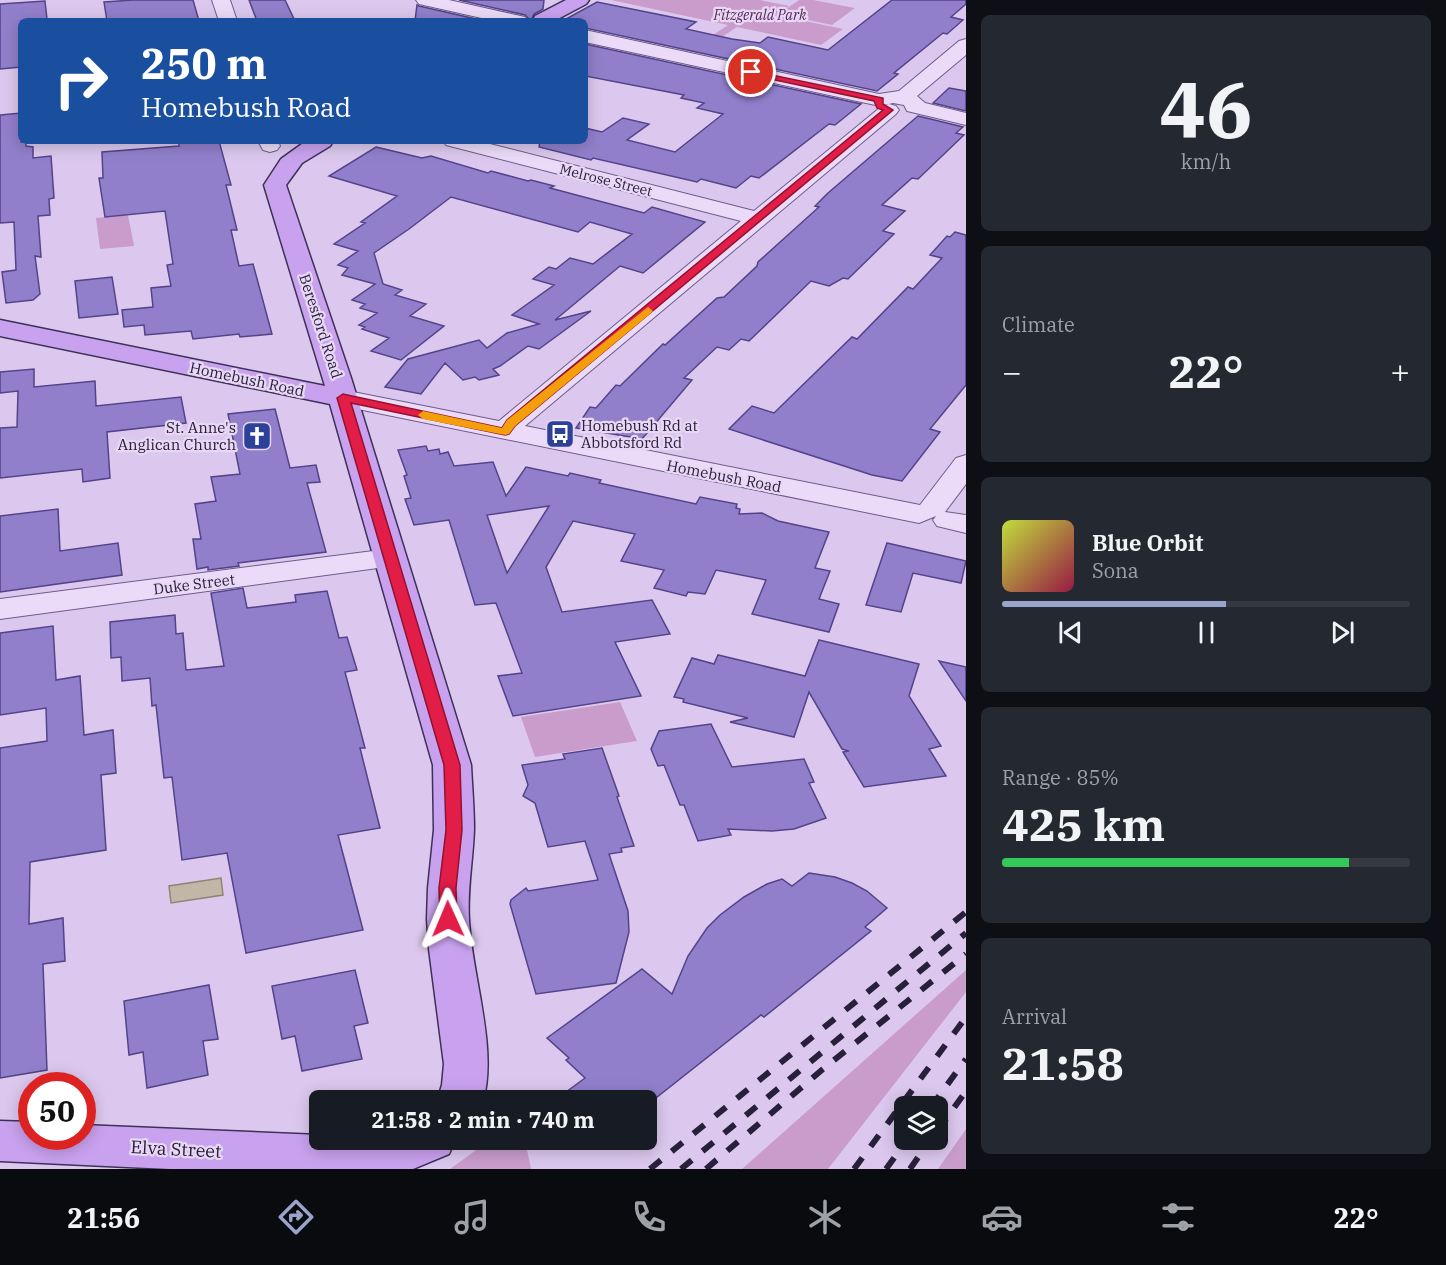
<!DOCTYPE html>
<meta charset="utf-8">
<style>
body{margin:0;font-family:"IBM Plex Serif",serif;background:#242831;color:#f1f3f6;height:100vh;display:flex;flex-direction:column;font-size:22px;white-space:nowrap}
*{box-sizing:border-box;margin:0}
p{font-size:20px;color:#9ea1a6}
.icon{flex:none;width:33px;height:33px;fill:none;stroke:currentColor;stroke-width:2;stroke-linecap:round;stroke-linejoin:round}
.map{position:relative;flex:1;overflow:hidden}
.side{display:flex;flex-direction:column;gap:15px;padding:15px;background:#0d0f14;width:480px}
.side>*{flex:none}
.hud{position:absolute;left:18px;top:18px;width:570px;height:126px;border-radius:9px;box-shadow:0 3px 15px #0003;background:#1a4fa0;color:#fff;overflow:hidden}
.controls{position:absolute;left:894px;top:1096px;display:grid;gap:12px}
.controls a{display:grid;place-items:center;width:54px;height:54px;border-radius:9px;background:#171b24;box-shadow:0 3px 15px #0003;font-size:30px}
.speed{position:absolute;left:18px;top:1072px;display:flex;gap:12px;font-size:30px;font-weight:700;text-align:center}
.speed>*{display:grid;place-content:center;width:78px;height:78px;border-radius:50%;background:#171b24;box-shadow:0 3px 15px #0003;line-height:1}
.speed .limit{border:9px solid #d22;background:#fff;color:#111}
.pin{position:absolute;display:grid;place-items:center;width:51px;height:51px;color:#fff;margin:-26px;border:3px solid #fff;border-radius:50%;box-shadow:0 2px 6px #0007}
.me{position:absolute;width:66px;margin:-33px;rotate:359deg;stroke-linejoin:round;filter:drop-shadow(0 0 4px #0008)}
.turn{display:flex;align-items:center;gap:21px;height:126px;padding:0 24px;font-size:27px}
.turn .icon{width:78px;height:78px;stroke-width:2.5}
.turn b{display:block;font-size:42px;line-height:51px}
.big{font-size:45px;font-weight:700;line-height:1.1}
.side .card{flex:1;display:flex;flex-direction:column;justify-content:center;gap:9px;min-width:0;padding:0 21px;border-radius:9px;background:#242831}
.side .dial{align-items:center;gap:0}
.dial b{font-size:78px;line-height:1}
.song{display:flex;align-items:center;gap:18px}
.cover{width:72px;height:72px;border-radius:9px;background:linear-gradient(135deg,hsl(70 70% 55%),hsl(340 70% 35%))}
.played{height:6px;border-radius:3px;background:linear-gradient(90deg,#99a3cc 55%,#363941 55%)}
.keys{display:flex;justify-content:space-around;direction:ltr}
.heat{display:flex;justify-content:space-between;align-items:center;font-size:33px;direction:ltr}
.charge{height:9px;border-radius:4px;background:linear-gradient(90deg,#34c759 85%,#363941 0)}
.trip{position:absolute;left:309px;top:1090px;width:348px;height:60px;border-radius:9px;background:#171b24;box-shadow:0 3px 15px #0003;font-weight:700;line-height:60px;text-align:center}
.dock{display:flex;height:96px;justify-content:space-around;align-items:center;background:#090b0e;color:#9ea1a6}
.dock .icon{width:42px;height:42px}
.dock .active{color:#99a3cc}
.dock b{font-size:27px;color:#f1f3f6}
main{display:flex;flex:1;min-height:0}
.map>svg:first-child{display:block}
.green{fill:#c99ccc}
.water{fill:#c2b6a9;stroke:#91836f;stroke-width:1.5}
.building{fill:#917fcb;stroke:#534389;stroke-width:1.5;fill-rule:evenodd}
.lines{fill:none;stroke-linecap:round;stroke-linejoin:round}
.minor-casing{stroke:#6d5d8a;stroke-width:2}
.major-casing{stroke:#3c3158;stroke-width:3}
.minor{fill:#ebdbf8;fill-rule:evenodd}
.major{fill:#c9a2ef;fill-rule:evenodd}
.rail{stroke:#28203b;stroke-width:6;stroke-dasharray:14 14;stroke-linecap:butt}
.route{fill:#e11d48;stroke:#92132f;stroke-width:1.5}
.slow{fill:#f59e0b}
.labels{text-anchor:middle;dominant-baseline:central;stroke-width:4.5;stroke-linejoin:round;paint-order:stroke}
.far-park-label{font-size:14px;font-style:italic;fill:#572753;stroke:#e8d8f5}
.far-street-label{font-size:14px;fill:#28203b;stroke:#e8d8f5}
.street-label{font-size:15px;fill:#28203b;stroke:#e8d8f5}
.poi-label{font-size:15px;fill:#28203b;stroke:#e8d8f5;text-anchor:start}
.near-street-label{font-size:18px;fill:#28203b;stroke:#e8d8f5}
</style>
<main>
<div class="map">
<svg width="966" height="1169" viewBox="0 0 966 1169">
<rect width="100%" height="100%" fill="#dcc8ee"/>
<g class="green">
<polygon points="611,0 760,0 789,6 776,15 843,29 821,45 737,27 698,53 689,51 728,25"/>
<polygon points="799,0 813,0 855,8 832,25 779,14"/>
<polygon points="128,215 134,246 100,249 96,218"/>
<polygon points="620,702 637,741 535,757 521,717"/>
<polygon points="966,970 966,992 828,1169 742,1169"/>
<polygon points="966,1129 966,1169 938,1169"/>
<polygon points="490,1140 525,1140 531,1169 450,1169"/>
</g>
<polygon class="water" points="221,878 223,895 171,903 169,886"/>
<g class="building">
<polygon points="133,0 193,0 199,21 107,21 104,2"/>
<polygon points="249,0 285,0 295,21 257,21"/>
<polygon points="459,0 544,0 543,9 534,14 531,21 525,15"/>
<polygon points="892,0 966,0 966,4 951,17 963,20 947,34 943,33 894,73 898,74 877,91 585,28 585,21 566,19 597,2 696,22 686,29 732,39 760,43 768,37 828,50"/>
<polygon points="45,1 47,19 21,21 21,67 0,69 0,4"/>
<polygon points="417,5 419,6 485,21 415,21"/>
<polygon points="585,44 861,104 835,125 829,124 759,178 751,176 736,188 701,179 697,182 593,158 591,160 539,147 540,141 585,141 585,128 602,132 623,118 649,124 627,140 675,152 723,114 697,108 704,103 681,98 684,95 585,76"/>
<polygon points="949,88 966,91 966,111 933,103"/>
<polygon points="21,113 21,142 26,142 26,146 33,147 33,158 51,156 54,198 49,199 50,215 38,216 41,257 35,256 40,294 33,300 6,303 2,272 16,270 14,222 0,223 0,115"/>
<polygon points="918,116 963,127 956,133 964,135 918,179 912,178 882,205 905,211 883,231 894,234 848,279 843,278 829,286 811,281 749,341 741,339 729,350 717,347 684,378 692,380 642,439 576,428 590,407 596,408 616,385 620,386 663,344 665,345 717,298 724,297 757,266 758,262 819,207 815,206 828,193"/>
<polygon points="179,141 219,141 231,185 226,185 237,230 231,230 239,266 253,264 272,334 240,337 239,334 193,339 191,331 145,335 144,325 124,327 122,310 153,307 151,288 171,286 167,265 173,264 165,211 105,217 99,178 103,178 102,152 179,146"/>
<polygon points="376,147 422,158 431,156 488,173 491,171 528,181 531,180 554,186 550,188 644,213 652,207 705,222 643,273 620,266 555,320 591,311 539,349 528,346 500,366 493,369 499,375 479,380 475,377 463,380 445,363 421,394 385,387 408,359 479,340 487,348 507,333 539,324 512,315 554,285 533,279 549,267 556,269 570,258 593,264 632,234 590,222 578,232 451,197 409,229 374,253 383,284 402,290 395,295 426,304 410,316 444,326 401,360 371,351 389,338 362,329 365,327 359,325 377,313 360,308 365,304 352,300 375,284 342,275 348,268 338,265 358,251 334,244 365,223 361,222 397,196 329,176"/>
<polygon points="955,232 966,235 966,385 930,429 940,432 902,481 872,475 729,429 752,406 774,413 852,337 857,339 908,287 913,289 942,258 930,255 947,236 950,237"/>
<polygon points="112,277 118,314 79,318 75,281"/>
<polygon points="34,369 34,387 95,381 96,406 181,397 186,423 107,432 110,478 83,482 82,469 0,478 0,428 17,427 18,391 0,393 0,372"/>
<polygon points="275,409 290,468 316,465 320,482 307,483 326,552 238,563 239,566 208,570 208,567 197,569 193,539 201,539 195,504 216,501 211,477 240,474 228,414"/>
<path d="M426,446L428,451L439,449L440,454L448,452L454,466L493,462L506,496L526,467L568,476L570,473L601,480L599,483L696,504L700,497L737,504L736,508L740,509L739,514L762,513L778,521L829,532L815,568L830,571L819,599L839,604L829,632L752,614L766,580L716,570L705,594L688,592L686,596L654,588L664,570L621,561L635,534L573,521L546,567L562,612L652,600L670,634L615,642L641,696L513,716L498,676L522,673L496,603L475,605L449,520L414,525L405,499L411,498L404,476L407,475L398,450ZM549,506L507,573L487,515Z"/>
<polygon points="58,509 60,551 118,543 122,575 0,592 0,516"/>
<polygon points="887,543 966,561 961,583 913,573 901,612 866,605"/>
<polygon points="243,588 247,608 296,602 295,595 327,591 339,638 347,637 357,670 345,672 365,748 360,748 380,828 338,835 363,930 246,953 227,853 182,860 172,777 164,778 156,705 152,706 150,678 122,681 121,657 111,658 110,622 175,615 176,634 183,633 186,670 224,666 211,593"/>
<polygon points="53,626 56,680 80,676 84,735 113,730 116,773 101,775 106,850 30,862 29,924 63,918 65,961 43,964 47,1070 0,1078 0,748 47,741 46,708 0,715 0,633"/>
<polygon points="819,640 919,664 909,696 941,746 929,749 946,776 864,787 843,752 849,751 842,749 809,692 794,737 730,722 748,718 683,702 684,699 674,697 692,658 714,664 718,655 805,676"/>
<polygon points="939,661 966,667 966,701"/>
<polygon points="711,724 732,767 804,759 814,782 809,783 826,818 794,829 772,831 728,829 731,835 698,841 684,805 680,805 664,765 658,766 651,749 659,731"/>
<polygon points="602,748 619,796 617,797 634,846 621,848 622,852 609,854 628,911 629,932 616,983 536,994 510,904 511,900 526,888 528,891 598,880 585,841 548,847 535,803 523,796 528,785 522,765 565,759 563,754"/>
<polygon points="809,873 835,877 852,883 867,891 887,908 865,927 871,931 764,1017 761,1015 652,1101 554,1101 585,1078 566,1060 569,1058 547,1038 642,969 672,994 688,956 707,928 720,915 744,897 767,884 782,879 792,886"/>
<polygon points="355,970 368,1023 354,1026 362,1059 302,1071 295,1036 282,1039 272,986"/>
<polygon points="209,985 218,1039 203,1041 208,1075 147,1088 143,1052 129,1055 124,1001"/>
</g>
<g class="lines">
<g class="minor-casing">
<g id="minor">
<polygon points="212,0 230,0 237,21 219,21"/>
<polygon points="416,0 449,0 525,17 528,21 495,21 419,4"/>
<polygon points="585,30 879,94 899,91 959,41 966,39 966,55 917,96 925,103 966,113 966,125 907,111 904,105 893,103 880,106 585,42"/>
<polygon points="889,104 896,106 899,110 896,114 525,426 920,505 956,458 966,455 966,484 945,512 966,515 966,533 937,526 933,520 936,516 919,523 343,406 333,404 329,398 333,392 343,390 499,421 741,221 446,145 443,141 478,141 754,211 882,106"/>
<polygon points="258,141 278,141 280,146 277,150 270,152 263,150"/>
<polygon points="389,549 400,551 404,558 400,565 0,619 0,599"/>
</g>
</g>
<g class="major-casing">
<g id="major">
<polygon points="566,0 589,0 586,4 554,21 533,20 535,16"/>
<path d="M306,141H333L330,146L302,163L286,185L351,378L471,765C472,786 474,808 474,829C473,860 467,889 469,920C472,976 498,1049 483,1101H437L442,1085L444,1064L429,949L427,919L428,888L434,830L433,765L330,404L0,336V320L325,386L264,185L281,159Z"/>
<polygon points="0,1121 32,1122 32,1137 82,1137 82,1125 320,1135 320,1140 455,1140 449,1154 413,1169 170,1169 0,1161"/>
</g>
</g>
<use href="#minor" class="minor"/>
<use href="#major" class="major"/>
<g class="rail">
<polyline points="931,1107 966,1059"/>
<polyline points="938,1130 966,1091"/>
<polyline points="650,1169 966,912"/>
<polyline points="681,1169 966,933"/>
<polyline points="706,1169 823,1069 966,954"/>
<polyline points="854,1169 966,1017"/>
<polyline points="886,1169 907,1140"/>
<polyline points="910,1169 930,1140"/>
</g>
</g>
<polygon class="route" points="748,70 883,98 883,104 893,110 515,426 509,434 505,435 351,403 460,765 462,830 456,888 457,919 454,924 448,926 442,924 440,919 439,888 446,830 444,765 337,398 343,394 502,428 507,420 883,110 877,108 874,101 751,75 748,74"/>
<polygon class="slow" points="648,307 653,311 651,313 515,426 509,434 505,435 423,419 418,415 423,411 502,428 507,420"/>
<defs>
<g id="bus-square" transform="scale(1.5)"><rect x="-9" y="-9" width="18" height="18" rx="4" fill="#2e4198" stroke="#e8d8f5"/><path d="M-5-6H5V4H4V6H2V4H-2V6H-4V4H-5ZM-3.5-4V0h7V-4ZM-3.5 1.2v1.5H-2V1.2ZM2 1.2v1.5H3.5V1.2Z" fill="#fff"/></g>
<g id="church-square" transform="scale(1.5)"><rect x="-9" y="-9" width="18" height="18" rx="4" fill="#2e4198" stroke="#e8d8f5"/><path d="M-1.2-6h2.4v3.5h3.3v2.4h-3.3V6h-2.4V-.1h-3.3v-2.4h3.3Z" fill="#fff"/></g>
</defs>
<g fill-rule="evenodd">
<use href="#bus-square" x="560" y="434"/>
<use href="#church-square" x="257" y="436"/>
</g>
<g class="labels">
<g class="far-park-label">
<text x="760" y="15">Fitzgerald Park</text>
</g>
<g class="far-street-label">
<text transform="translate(606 180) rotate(14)">Melrose Street</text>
</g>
<g class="street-label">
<text transform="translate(321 326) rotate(72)">Beresford Road</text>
<text transform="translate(247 379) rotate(12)">Homebush Road</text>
<text transform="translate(724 476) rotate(11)">Homebush Road</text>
<text transform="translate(194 584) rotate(-7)">Duke Street</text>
</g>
<g class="poi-label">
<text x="581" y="425">Homebush Rd at<tspan x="581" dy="17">Abbotsford Rd</tspan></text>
<text x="236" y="427" text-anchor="end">St. Anne's<tspan x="236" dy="17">Anglican Church</tspan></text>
</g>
<g class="near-street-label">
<text transform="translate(176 1149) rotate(3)">Elva Street</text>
</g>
</g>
</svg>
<div class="controls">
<a><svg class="icon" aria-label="layers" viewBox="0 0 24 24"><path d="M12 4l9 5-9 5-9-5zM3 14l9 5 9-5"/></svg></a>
</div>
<div class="speed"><div class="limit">50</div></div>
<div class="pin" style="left:751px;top:72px;background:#d93025"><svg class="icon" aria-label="arrive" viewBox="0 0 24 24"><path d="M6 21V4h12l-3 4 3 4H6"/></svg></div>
<svg class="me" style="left:448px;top:919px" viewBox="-20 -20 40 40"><path d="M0-17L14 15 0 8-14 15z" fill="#e11d48" stroke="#fff" stroke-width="4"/></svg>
<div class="trip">21:58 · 2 min · 740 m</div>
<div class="hud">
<div class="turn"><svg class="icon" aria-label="right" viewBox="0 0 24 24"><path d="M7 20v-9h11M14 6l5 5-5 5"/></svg><div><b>250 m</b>Homebush Road</div></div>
</div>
</div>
<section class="side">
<div class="card dial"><b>46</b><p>km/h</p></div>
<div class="card"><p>Climate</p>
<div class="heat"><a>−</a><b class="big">22°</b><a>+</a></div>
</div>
<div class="card">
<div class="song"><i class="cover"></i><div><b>Blue Orbit</b><p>Sona</p></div></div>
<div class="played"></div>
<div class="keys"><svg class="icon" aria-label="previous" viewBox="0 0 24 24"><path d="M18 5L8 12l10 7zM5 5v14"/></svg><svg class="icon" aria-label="pause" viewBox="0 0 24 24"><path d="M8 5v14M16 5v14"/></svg><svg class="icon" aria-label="next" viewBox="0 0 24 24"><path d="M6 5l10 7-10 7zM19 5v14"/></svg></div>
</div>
<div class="card"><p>Range · 85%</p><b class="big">425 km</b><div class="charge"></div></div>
<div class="card"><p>Arrival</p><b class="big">21:58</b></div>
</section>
</main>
<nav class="dock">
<b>21:56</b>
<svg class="icon active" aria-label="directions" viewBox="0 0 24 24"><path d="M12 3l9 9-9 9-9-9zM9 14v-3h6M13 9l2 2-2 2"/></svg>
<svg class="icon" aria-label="music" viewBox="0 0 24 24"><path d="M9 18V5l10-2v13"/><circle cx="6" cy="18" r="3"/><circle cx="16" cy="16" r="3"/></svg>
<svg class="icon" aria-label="phone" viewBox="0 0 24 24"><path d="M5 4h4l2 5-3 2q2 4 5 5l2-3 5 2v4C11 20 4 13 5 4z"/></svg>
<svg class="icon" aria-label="climate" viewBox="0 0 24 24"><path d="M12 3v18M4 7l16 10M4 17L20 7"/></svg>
<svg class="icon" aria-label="car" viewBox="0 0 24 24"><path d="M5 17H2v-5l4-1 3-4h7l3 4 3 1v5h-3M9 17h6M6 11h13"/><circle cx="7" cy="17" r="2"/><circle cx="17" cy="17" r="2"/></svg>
<svg class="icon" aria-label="filters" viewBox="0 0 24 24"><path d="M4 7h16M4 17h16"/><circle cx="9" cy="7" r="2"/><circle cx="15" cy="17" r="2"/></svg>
<b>22°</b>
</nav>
